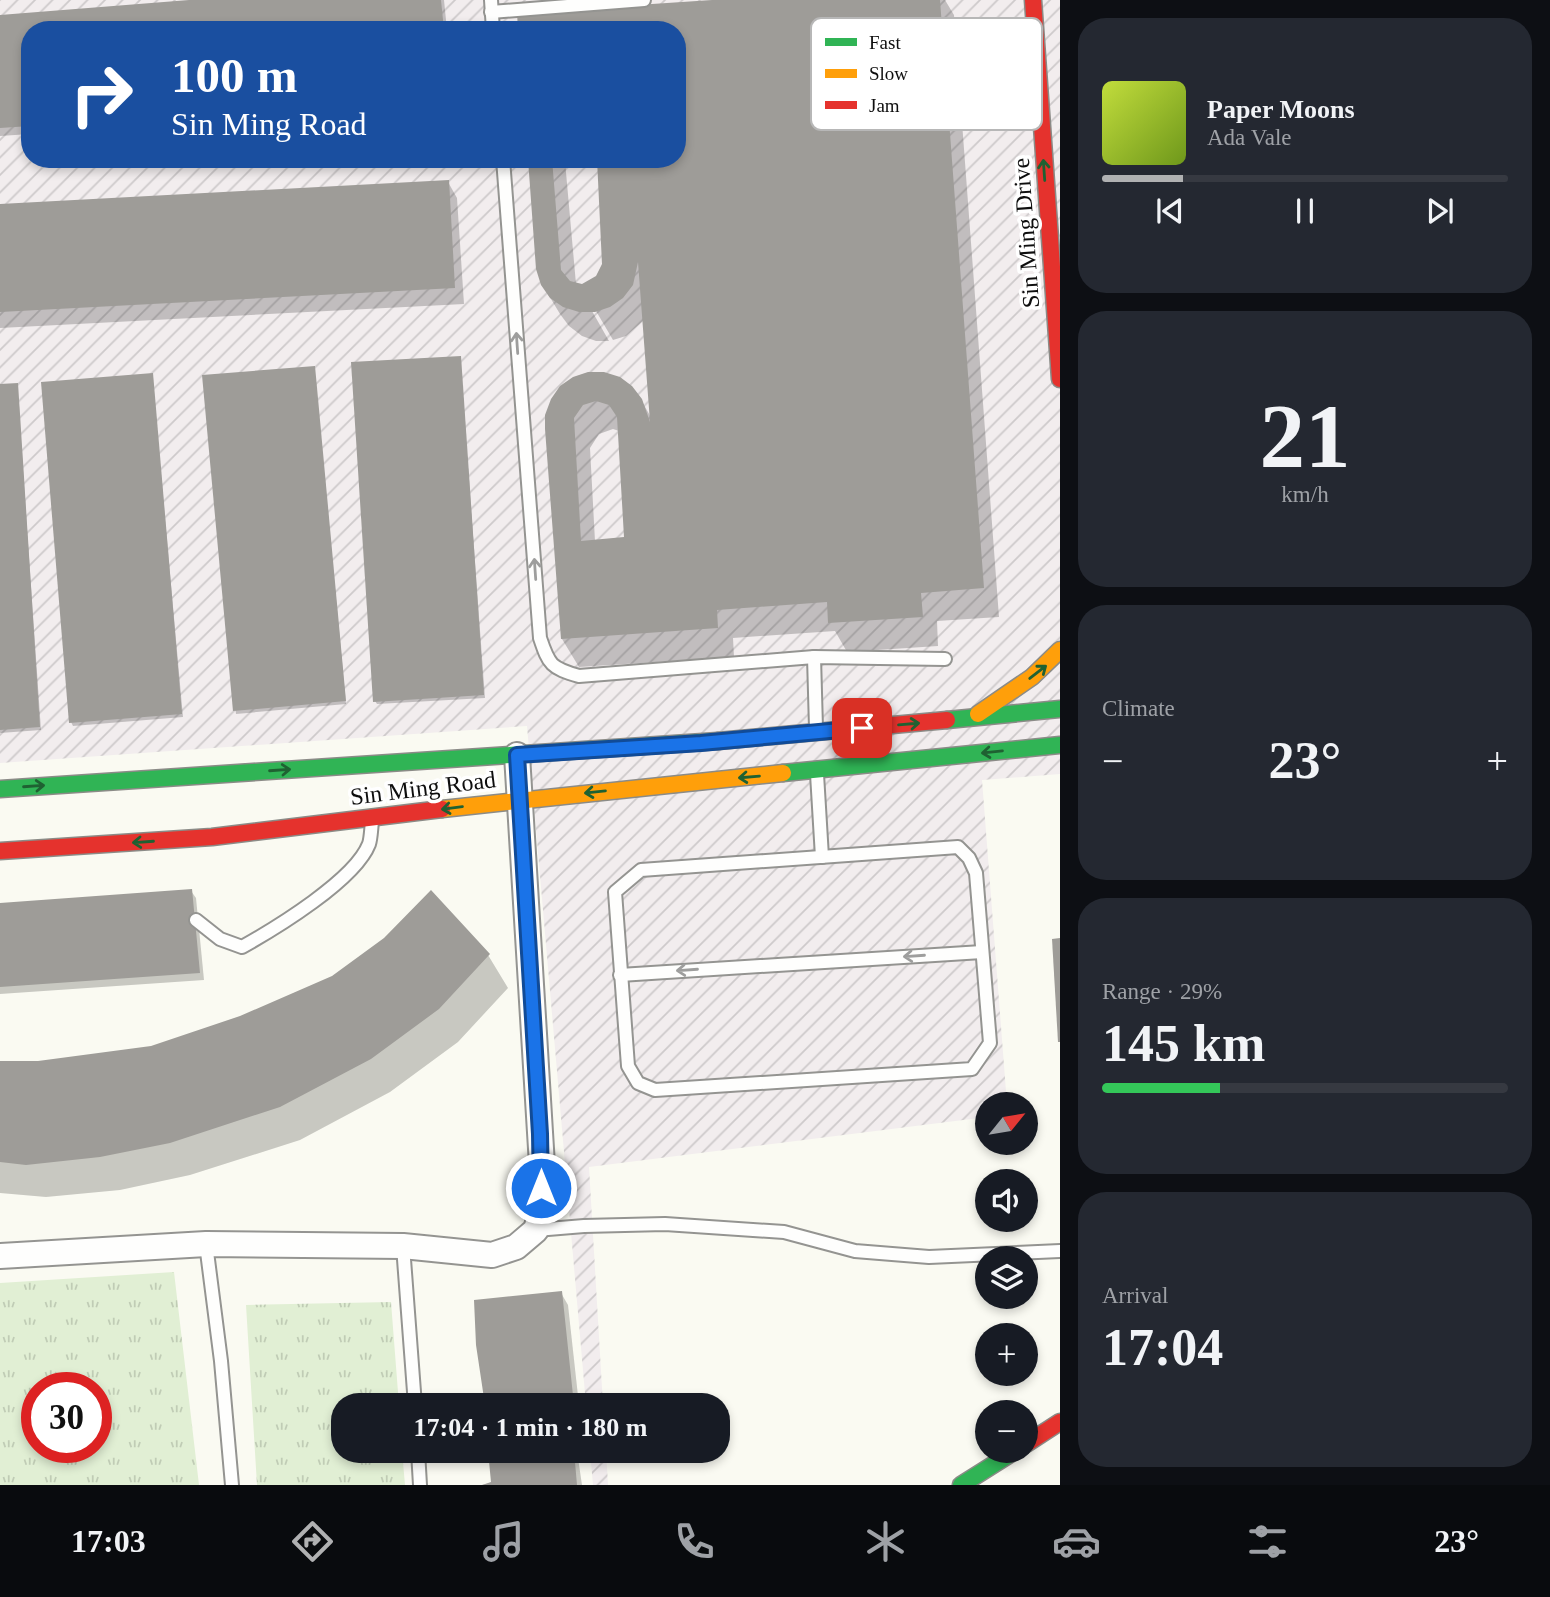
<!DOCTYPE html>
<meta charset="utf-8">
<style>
body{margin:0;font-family:Georgia,serif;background:#242831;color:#f1f3f6;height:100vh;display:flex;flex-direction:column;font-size:26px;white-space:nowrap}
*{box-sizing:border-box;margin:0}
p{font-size:23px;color:#9ea1a6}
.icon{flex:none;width:38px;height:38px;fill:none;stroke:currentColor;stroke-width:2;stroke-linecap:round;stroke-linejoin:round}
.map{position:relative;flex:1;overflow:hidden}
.side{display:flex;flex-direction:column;gap:18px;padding:18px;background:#0d0f14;width:490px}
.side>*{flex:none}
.banner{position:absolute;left:21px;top:21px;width:665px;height:147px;border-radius:28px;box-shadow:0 4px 10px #0003;background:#1a4fa0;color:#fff;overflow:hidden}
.needle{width:46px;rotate:60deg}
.buttons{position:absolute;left:975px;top:1092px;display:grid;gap:14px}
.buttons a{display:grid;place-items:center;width:63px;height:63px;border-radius:50%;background:#171b24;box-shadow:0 4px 10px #0003;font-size:35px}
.speed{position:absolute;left:21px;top:1372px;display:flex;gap:14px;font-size:35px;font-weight:700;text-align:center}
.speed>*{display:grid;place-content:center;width:91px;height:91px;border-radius:50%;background:#171b24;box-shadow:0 4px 10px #0003;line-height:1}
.speed .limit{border:10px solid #d22;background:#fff;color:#111}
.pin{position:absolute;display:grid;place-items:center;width:60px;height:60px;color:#fff;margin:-30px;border-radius:14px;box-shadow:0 4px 10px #0006}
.me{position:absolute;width:77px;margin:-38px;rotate:0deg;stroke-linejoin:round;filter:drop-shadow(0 0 5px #0008)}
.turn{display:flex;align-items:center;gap:24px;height:147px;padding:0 35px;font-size:32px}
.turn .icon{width:91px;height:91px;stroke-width:2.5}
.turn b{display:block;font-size:49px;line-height:60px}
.big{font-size:52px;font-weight:600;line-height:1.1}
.side .widget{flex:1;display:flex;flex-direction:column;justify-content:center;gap:10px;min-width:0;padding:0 24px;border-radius:28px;background:#242831}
.side .dial{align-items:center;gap:0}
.dial b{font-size:91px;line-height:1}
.song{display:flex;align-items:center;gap:21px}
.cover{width:84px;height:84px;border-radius:10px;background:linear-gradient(135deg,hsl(70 70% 55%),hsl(80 70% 35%))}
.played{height:7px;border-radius:4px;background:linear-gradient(90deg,#b0b1b2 20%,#363941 20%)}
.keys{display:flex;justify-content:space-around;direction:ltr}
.heat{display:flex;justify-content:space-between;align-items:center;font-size:38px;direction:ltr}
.charge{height:10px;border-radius:5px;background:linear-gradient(90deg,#34c759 29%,#363941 0)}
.trip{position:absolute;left:331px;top:1393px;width:399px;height:70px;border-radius:28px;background:#171b24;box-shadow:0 4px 10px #0003;font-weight:600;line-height:70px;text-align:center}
.menu{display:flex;height:112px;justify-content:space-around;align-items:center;background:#090b0e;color:#9ea1a6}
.menu .icon{width:49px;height:49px}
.menu .on{color:#b0b1b2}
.menu b{font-size:32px;color:#f1f3f6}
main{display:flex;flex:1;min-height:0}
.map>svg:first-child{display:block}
.industrial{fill:url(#industrial-furrows);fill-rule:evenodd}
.grass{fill:url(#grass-tufts);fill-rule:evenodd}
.shadow{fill:#0003;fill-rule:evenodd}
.building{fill:#9e9c98;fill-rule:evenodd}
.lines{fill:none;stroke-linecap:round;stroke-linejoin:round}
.lane-casing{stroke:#949491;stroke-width:16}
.street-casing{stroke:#949491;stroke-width:28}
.fast-casing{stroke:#8b8b87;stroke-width:19}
.slow-casing{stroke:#8b8b87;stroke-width:19}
.jam-casing{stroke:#8b8b87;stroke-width:19}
.lane{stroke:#fefefd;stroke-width:12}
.street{stroke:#fefefd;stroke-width:24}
.fast{stroke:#30b455;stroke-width:16}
.slow{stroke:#ff9f0a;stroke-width:16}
.jam{stroke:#e5322d;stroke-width:16}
.oneway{stroke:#1f6132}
.oneway2{stroke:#9e9e9d}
.route-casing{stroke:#114b97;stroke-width:18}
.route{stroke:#1a73e8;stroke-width:12}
.labels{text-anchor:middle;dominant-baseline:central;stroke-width:7;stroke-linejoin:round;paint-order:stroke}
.street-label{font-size:24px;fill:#0e0e0e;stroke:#fff}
.key{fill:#fff;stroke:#b7b7b7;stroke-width:2}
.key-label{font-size:19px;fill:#0e0e0e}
</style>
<main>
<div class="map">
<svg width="1060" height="1485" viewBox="0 0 1060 1485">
<defs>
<pattern id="industrial-furrows" width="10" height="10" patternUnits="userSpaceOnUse" patternTransform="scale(1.75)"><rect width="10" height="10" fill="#f2edee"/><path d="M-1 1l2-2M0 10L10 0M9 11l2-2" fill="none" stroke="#cecacb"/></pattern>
<pattern id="grass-tufts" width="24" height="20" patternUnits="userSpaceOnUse" patternTransform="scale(1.75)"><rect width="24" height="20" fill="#e1efd4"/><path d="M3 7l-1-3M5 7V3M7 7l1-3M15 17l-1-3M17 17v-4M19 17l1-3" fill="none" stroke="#c0ccb5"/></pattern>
</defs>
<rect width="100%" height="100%" fill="#fafaf2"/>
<g class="industrial">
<path d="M0,0H1060V774L982,780L1007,1104H987V1117L589,1167L603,1405H586L527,726L0,763ZM30,30H677V159H30Z"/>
<polygon points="590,1451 606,1451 608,1485 593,1485"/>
</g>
<g class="grass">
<path d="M174,1272L199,1485H0V1283ZM37,1388H96V1447H37Z"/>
<polygon points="391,1302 399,1405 343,1405 343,1451 402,1451 405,1485 257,1485 246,1305"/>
</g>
<g class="shadow">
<polygon points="212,0 444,0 447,30 30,30 30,134 0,136 0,16"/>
<path d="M738,0H945L954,15L999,617L937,621L938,646L847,652L835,631L733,638L734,657L579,667L562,639L552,400H641L652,419L644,320L626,336L613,340L596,311H592L609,341H596L582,336L569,326L560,314L542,284L529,159H592L565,161L576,284L582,286L598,278L677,159ZM613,429L619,431L626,539L595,541L590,448L599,434Z"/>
<polygon points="448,182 457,198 464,304 0,328 0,205"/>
<polygon points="460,358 485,698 377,704 375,701"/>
<polygon points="314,367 346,704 236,714 204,377"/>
<polygon points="152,375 183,717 73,726 71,722"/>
<polygon points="17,384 41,730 0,733 0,385"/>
<polygon points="191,891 196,898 204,980 0,994 0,905"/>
<polygon points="385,939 488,955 508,988 458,1042 390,1092 300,1140 190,1175 120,1190 46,1197 0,1193 0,1063 38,1063 151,1048 241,1018 332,978"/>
<polygon points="561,1293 568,1305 579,1405 487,1405 477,1345"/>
<polygon points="490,1451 577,1451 582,1485 481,1485 493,1484"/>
</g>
<g class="building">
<polygon points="189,0 441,0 444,30 30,30 30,126 0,128 0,15"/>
<path d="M712,0H940L984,588L921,593L923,617L828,623L827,602L717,610L718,628L561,639L545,429V415L551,399L560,386L573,377L588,372H604L620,377L632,386L642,399L650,422L638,262L633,285L623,298L610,307L595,312H579L563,307L550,298L541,285L536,269L528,159H552L561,270L570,281L582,284L596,276L602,264L597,159H677V30H518L517,13ZM596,401L609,405L617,417L624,537L581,541L574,418L583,405Z"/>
<polygon points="449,180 455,288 0,312 0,204"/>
<polygon points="461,356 484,695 373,702 351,362"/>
<polygon points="315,366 346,701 233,711 202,375"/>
<polygon points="153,373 182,714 69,723 41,382"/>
<polygon points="18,383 40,727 0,730 0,384"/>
<polygon points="192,889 200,973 0,987 0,903"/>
<polygon points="431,890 490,954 439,1009 371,1059 280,1107 170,1143 100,1157 26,1165 0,1162 0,1061 38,1061 151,1046 240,1016 332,976 384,938"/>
<polygon points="1060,938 1060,1042 1058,1042 1052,939"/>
<polygon points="562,1291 574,1405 540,1405 540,1403 485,1405 476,1345 474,1300"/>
<polygon points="488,1451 574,1451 577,1485 482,1485 491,1482"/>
</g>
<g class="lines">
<g class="lane-casing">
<g id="lane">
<polyline points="491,0 493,30"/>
<polyline points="491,12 644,0"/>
<path d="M503,159L540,638C549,665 551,668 579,676L814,657L945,659"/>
<polyline points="814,657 816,728"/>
<polyline points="817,774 822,857"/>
<polygon points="958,847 969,858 976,873 990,1043 972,1069 655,1090 638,1083 628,1066 615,892 641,870"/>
<path d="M196,920L220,939L242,947C276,928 355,880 369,844C371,838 371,829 372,822"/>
<polyline points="620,975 982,952"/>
<polyline points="536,1230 584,1226 665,1224 784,1232 855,1251 929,1257 1060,1251"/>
<polyline points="206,1244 221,1361 232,1485"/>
<polyline points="403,1246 415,1405"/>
<polyline points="418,1451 420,1485"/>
</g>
</g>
<g class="street-casing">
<polyline id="street" points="0,1256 206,1244 403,1246 492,1255 516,1247 536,1230 541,1211 542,1165 517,755"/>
</g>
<g class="fast-casing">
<g id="fast">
<polyline points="947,720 1060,709"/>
<polyline points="783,773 1060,745"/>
<polyline points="0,789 718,741"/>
<polyline points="961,1485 1015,1451"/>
</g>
</g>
<g class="slow-casing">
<g id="slow">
<polyline points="978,714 1032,677 1060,650"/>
<polyline points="442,809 783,773"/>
</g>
</g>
<g class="jam-casing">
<g id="jam">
<polyline points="1033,0 1060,379"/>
<polyline points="718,741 947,720"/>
<polyline points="0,851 212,837 442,809"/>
<polyline points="1026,1444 1060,1422"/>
</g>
</g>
<use href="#lane" class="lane"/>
<use href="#street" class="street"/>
<use href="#fast" class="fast"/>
<use href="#slow" class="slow"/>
<use href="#jam" class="jam"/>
</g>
<defs><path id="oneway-shaft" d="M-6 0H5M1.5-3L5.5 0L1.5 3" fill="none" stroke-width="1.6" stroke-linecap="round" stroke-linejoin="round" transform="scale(1.75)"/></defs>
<g class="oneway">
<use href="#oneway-shaft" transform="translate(1044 170) rotate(-94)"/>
<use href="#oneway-shaft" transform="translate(1038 672) rotate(-38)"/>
<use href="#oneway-shaft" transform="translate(909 724) rotate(-5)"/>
<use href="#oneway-shaft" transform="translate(992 752) rotate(174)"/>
<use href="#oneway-shaft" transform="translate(280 770) rotate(-4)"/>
<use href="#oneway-shaft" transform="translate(749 777) rotate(175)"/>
<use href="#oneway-shaft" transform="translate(34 786) rotate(-4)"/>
<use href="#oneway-shaft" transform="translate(595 792) rotate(174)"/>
<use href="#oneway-shaft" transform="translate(452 808) rotate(173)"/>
<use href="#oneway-shaft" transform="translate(143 842) rotate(176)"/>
</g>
<g class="oneway2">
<use href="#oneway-shaft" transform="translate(517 343) rotate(-94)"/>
<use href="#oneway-shaft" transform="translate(535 569) rotate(-94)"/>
<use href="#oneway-shaft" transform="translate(914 956) rotate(176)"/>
<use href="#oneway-shaft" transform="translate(687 970) rotate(176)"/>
</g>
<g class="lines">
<g class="route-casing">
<polyline id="route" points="541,1188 540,1134 517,755 701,743 862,728"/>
</g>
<use href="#route" class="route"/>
</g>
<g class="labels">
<g class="street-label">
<text transform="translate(1026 233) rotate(-94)">Sin Ming Drive</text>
<text transform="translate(423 788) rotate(-7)">Sin Ming Road</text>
</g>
</g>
<rect x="811" y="18" width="231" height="112" rx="10" class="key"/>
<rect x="825" y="38" width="32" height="8" fill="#30b455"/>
<rect x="825" y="69" width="32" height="9" fill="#ff9f0a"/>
<rect x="825" y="101" width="32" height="8" fill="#e5322d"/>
<g class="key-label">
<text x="869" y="49">Fast</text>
<text x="869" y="80">Slow</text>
<text x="869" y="112">Jam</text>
</g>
</svg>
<div class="buttons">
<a><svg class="needle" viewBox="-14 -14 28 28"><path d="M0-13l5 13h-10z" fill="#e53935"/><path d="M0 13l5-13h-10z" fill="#9ea1a6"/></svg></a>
<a><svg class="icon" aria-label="sound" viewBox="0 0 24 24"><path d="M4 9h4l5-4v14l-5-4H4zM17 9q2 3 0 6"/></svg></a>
<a><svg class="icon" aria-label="layers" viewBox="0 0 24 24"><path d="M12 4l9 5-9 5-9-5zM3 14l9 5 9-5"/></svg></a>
<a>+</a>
<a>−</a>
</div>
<div class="speed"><div class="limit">30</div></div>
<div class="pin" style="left:862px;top:728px;background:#d93025"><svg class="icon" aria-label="arrive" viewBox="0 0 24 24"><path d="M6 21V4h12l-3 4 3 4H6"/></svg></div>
<svg class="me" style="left:541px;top:1188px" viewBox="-20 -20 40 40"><circle r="17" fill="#1a73e8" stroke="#fff" stroke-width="3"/><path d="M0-11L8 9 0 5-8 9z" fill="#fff"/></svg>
<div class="trip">17:04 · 1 min · 180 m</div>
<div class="banner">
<div class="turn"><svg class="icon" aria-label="right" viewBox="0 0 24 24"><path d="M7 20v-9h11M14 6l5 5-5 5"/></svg><div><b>100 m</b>Sin Ming Road</div></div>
</div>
</div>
<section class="side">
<div class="widget">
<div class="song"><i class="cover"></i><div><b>Paper Moons</b><p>Ada Vale</p></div></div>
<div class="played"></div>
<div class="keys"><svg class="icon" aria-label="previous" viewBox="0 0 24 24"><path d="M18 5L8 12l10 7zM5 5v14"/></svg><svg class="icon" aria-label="pause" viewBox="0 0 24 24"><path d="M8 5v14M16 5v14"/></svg><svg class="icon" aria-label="next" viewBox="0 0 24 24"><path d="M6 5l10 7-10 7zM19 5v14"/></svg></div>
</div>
<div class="widget dial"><b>21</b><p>km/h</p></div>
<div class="widget"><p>Climate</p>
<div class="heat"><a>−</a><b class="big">23°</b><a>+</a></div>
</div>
<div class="widget"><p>Range · 29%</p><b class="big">145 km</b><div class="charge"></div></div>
<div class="widget"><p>Arrival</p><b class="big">17:04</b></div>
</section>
</main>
<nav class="menu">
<b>17:03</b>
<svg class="icon on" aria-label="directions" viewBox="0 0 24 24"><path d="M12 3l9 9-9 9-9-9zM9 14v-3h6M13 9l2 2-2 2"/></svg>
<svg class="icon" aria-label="music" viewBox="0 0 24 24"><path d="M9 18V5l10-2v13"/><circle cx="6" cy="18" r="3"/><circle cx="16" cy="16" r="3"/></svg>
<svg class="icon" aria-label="phone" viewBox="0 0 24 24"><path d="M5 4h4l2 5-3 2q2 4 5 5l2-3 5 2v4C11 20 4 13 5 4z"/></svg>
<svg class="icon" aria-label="climate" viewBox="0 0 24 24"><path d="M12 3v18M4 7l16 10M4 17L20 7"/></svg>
<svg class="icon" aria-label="car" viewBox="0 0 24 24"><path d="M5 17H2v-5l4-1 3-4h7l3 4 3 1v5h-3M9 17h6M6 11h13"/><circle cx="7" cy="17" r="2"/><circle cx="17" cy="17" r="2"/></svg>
<svg class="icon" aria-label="filters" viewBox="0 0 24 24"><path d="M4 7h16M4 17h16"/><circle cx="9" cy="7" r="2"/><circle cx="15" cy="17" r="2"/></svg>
<b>23°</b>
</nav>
